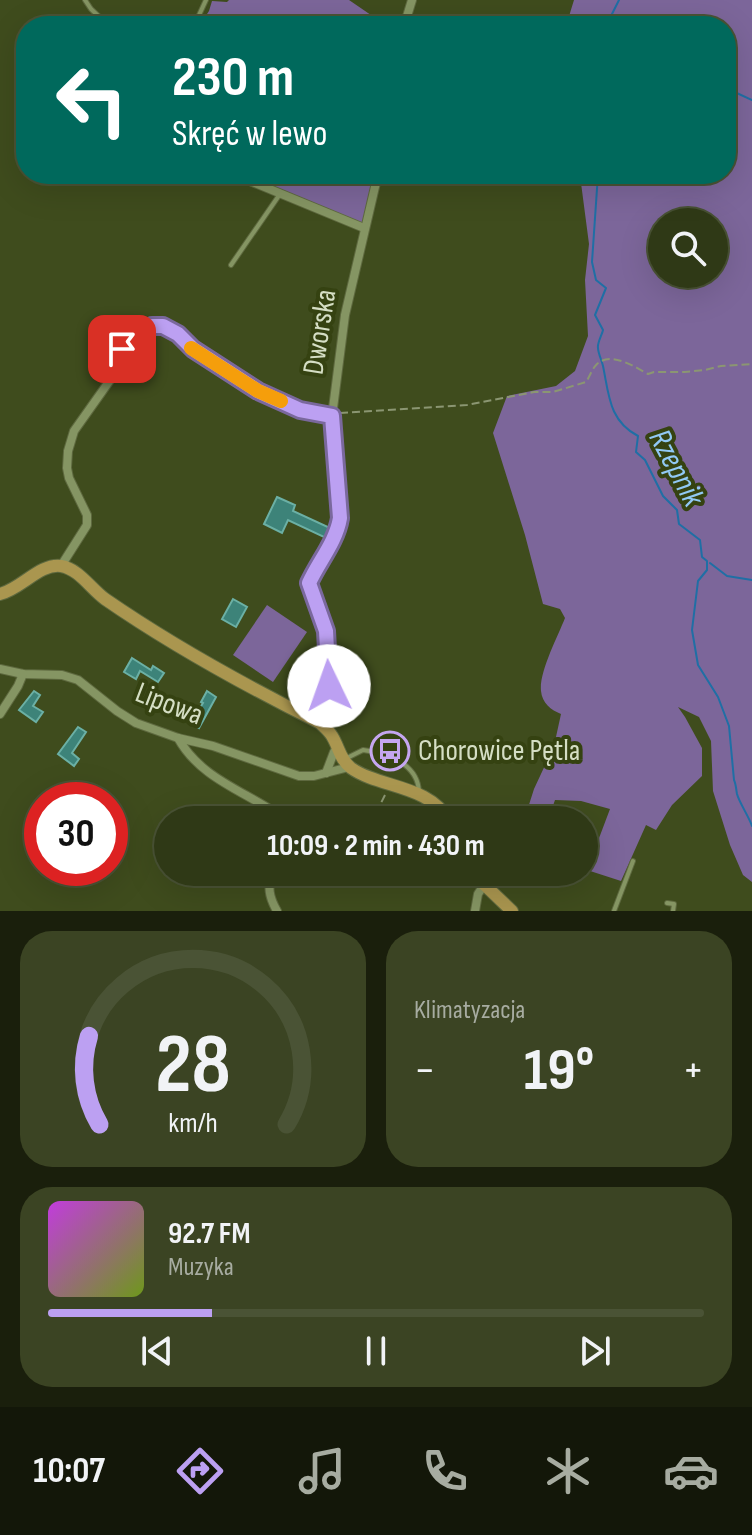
<!DOCTYPE html>
<html lang="pl">
<meta charset="utf-8">
<style>
body{margin:0;font-family:"Sofia Sans Condensed",sans-serif;background:#3b4423;color:#f1f3f6;height:100vh;display:flex;flex-direction:column;font-size:30px;white-space:nowrap}
*{box-sizing:border-box;margin:0}
p{font-size:26px;color:#a7aca1}
.icon{flex:none;width:44px;height:44px;fill:none;stroke:currentColor;stroke-width:2;stroke-linecap:round;stroke-linejoin:round}
.map{position:relative;height:911px;overflow:hidden}
.side{display:flex;flex-direction:column;gap:20px;padding:20px;background:#1a1f0c;flex:1}
.side>*{flex:none}
.guide{position:absolute;left:16px;top:16px;width:720px;height:168px;border-radius:32px;box-shadow:0 8px 32px #0002,0 0 0 2px #4a5335;background:#00695c;color:#fff;overflow:hidden}
.buttons{position:absolute;left:648px;top:208px;display:grid;gap:16px}
.buttons a{display:grid;place-items:center;width:80px;height:80px;border-radius:50%;background:#2f3916;box-shadow:0 8px 32px #0002,0 0 0 2px #4a5335;font-size:40px}
.speed{position:absolute;left:24px;top:782px;display:flex;gap:16px;font-size:40px;font-weight:700;text-align:center}
.speed>*{display:grid;place-content:center;width:104px;height:104px;border-radius:50%;background:#2f3916;box-shadow:0 8px 32px #0002,0 0 0 2px #4a5335;line-height:1}
.speed .limit{border:12px solid #d22;background:#fff;color:#111}
.pin{position:absolute;display:grid;place-items:center;width:68px;height:68px;color:#fff;margin:-34px;border-radius:16px;box-shadow:0 4px 12px #0006}
.me{position:absolute;width:88px;margin:-44px;rotate:357deg;stroke-linejoin:round;filter:drop-shadow(0 0 6px #0008)}
.turn{display:flex;align-items:center;gap:28px;height:168px;padding:0 24px;font-size:36px}
.turn .icon{width:104px;height:104px;stroke-width:2.5}
.turn b{display:block;font-size:56px;line-height:68px}
.big{font-size:60px;font-weight:700;line-height:1.1}
.side .tile{flex:1;display:flex;flex-direction:column;justify-content:center;gap:12px;min-width:0;padding:0 28px;border-radius:32px;background:#3b4423}
.side .dial{align-items:center;gap:0}
.dial svg{height:208px;overflow:visible;fill:none;stroke:#4a5335;stroke-width:7;stroke-linecap:round;text-anchor:middle}
.dial text{fill:#f1f3f6;stroke:none}
.song{display:flex;align-items:center;gap:24px}
.cover{width:96px;height:96px;border-radius:12px;background:linear-gradient(135deg,hsl(290 70% 55%),hsl(80 70% 35%))}
.played{height:8px;border-radius:4px;background:linear-gradient(90deg,#bca0f2 25%,#4a5335 25%)}
.keys{display:flex;justify-content:space-around;direction:ltr}
.heat{display:flex;justify-content:space-between;align-items:center;font-size:44px;direction:ltr}
.side .tiles{flex:1;display:grid;gap:20px;grid-template-columns:1fr 1fr}
.tile:last-child{grid-column:span 2}
.trip{position:absolute;left:154px;top:806px;width:444px;height:80px;border-radius:40px;background:#2f3916;box-shadow:0 8px 32px #0002,0 0 0 2px #4a5335;font-weight:700;line-height:80px;text-align:center}
.dock{display:flex;height:128px;justify-content:space-around;align-items:center;background:#131709;color:#a7aca1}
.dock .icon{width:56px;height:56px}
.dock .active{color:#bca0f2}
.dock b{font-size:36px;color:#f1f3f6}
.map>svg:first-child{display:block}
.green{fill:#7c669a;fill-rule:evenodd}
.lines{fill:none;stroke-linecap:round;stroke-linejoin:round}
.stream{stroke:#1f6fa5;stroke-width:2}
.building{fill:#3d8379;stroke:#6bb0a5;stroke-width:2}
.lane-casing{stroke:#5e693f;stroke-width:6}
.street-casing{stroke:#5e693f;stroke-width:10}
.secondary-casing{stroke:#5e693f;stroke-width:14}
.path{stroke:#8b9672;stroke-width:2;stroke-dasharray:8 4;stroke-linecap:butt}
.lane{stroke:#859563;stroke-width:4}
.street{stroke:#859563;stroke-width:8}
.secondary{stroke:#aa964f;stroke-width:12}
.route-casing{stroke:#7a689d;stroke-width:20}
.route{stroke:#bca0f2;stroke-width:14}
.slow{stroke:#f59e0b;stroke-width:14}
.labels{text-anchor:middle;dominant-baseline:central;stroke-width:8;stroke-linejoin:round;paint-order:stroke}
.street-label{font-size:30px;fill:#d5dec4;stroke:#354211}
.poi-label{font-size:30px;fill:#d5dec4;stroke:#354211;text-anchor:start}
.water-label{font-size:32px;font-style:italic;fill:#91c9f5;stroke:#354211}
</style>
<div class="map">
<svg width="752" height="911" viewBox="0 0 752 911">
<rect width="100%" height="100%" fill="#3f4c1d"/>
<g class="green">
<polygon points="229,0 349,0 387,26 199,26 209,11 212,1 227,2"/>
<path d="M574,0H752V882L743,875L730,845L713,791L711,741L699,717L678,707L685,717L702,748V776L672,805L656,830L646,825L621,881L587,870L610,809L581,801L555,800L548,820H534L526,814L534,789L554,746L561,714C551,710 542,703 541,691C539,672 558,636 565,618L560,609L543,604L525,535L493,433L507,396L556,386L575,371L588,336L585,280L589,244L581,183L585,174H726V26H566ZM662,222H714V274H662Z"/>
<polygon points="243,174 376,174 363,222 359,223"/>
<polygon points="267,605 307,632 273,682 233,655"/>
</g>
<g class="lines">
<g class="stream">
<polyline points="606,26 619,0"/>
<polyline points="726,88 752,100"/>
<path d="M598,174L592,262L596,280L606,288L595,315L603,330C602,335 597,343 598,348C598,353 602,361 603,366C609,395 609,421 638,436L636,452L645,460L663,496L677,510L679,524L700,540L702,557L707,561V570L698,581L692,630L698,665L718,697L729,726L734,780C736,784 736,789 737,794C739,802 749,817 752,826"/>
<polyline points="710,563 727,576 752,580"/>
</g>
</g>
<g class="building">
<polygon points="277,497 295,505 293,511 330,528 326,538 288,520 282,533 264,524"/>
<polygon points="233,599 247,607 236,627 222,619"/>
<polygon points="132,658 151,670 153,666 164,673 158,682 140,671 136,679 124,672"/>
<polygon points="34,691 40,695 33,706 43,712 36,722 19,710"/>
<polygon points="207,691 216,697 199,728 191,723 203,703 201,702"/>
<polygon points="78,727 86,732 72,753 79,759 74,766 58,754"/>
</g>
<g class="lines">
<g class="lane-casing">
<g id="lane">
<polyline points="85,0 91,9 109,26"/>
<polyline points="194,26 206,0"/>
<polyline points="231,265 280,194"/>
<polyline points="152,326 163,326 178,334 193,349 258,391 300,410 332,416"/>
<path d="M347,758L363,750C388,753 418,764 419,792"/>
<polyline points="667,903 674,904 673,911"/>
<polyline points="614,911 633,861"/>
</g>
</g>
<g class="street-casing">
<g id="street">
<polyline points="404,26 412,0"/>
<polyline points="233,174 364,228"/>
<polyline points="61,566 87,525 87,515 69,478 67,468 68,451 74,431 113,376 122,349 131,338 152,326"/>
<polyline points="0,669 23,674 62,675 78,680 117,711 136,723 178,738 213,746 299,776 314,776 349,767"/>
<polyline points="0,714 18,686 23,674"/>
<path d="M325,728L331,713L326,631L309,583C319,561 336,542 340,518L332,416L345,315L378,174"/>
<path d="M178,738C202,781 249,792 286,820"/>
<polyline points="326,773 334,752 338,749"/>
<path d="M273,872C267,887 269,897 277,911"/>
<polyline points="475,911 478,894 484,885"/>
</g>
</g>
<g class="secondary-casing">
<g id="secondary">
<path d="M0,594C21,589 40,563 61,566C79,569 91,589 105,599C173,646 246,686 320,723C324,727 329,731 332,736C339,747 340,760 351,768C379,788 430,785 448,820"/>
<polyline points="471,872 512,911"/>
</g>
</g>
<g class="path">
<path d="M340,413L467,405L534,392H553L586,382C590,376 592,369 597,364C611,351 635,367 648,374L654,372H685L705,370L721,366L752,364"/>
<polyline points="385,795 377,811 387,820"/>
</g>
<use href="#lane" class="lane"/>
<use href="#street" class="street"/>
<use href="#secondary" class="secondary"/>
</g>
<g class="lines">
<g class="route-casing">
<path id="route" d="M122,349L131,338L152,326H163L178,334L193,349L258,391L300,410L332,416L340,518C336,542 319,561 309,583L326,631L329,686"/>
</g>
<use href="#route" class="route"/>
<polyline class="slow" points="191,348 258,391 281,401"/>
</g>
<defs>
<g id="bus-ring" transform="scale(2)"><circle r="9.5" fill="#354211" stroke="#c5a6f0" stroke-width="1.5"/><path d="M-5-6H5V4H4V6H2V4H-2V6H-4V4H-5ZM-3.5-4V0h7V-4ZM-3.5 1.2v1.5H-2V1.2ZM2 1.2v1.5H3.5V1.2Z" fill="#c5a6f0"/></g>
</defs>
<g fill-rule="evenodd">
<use href="#bus-ring" x="390" y="751"/>
</g>
<g class="labels">
<g class="street-label">
<text transform="translate(320 332) rotate(-81)">Dworska</text>
<text transform="translate(169 704) rotate(21)">Lipowa</text>
</g>
<g class="poi-label">
<text x="418" y="751">Chorowice Pętla</text>
</g>
<g class="water-label">
<text transform="translate(676 468) rotate(62)">Rzepnik</text>
</g>
</g>
</svg>
<div class="buttons">
<a><svg class="icon" aria-label="search" viewBox="0 0 24 24"><circle cx="10" cy="10" r="6"/><path d="M15 15l6 6"/></svg></a>
</div>
<div class="speed"><div class="limit">30</div></div>
<div class="pin" style="left:122px;top:349px;background:#d93025"><svg class="icon" aria-label="arrive" viewBox="0 0 24 24"><path d="M6 21V4h12l-3 4 3 4H6"/></svg></div>
<svg class="me" style="left:329px;top:686px" viewBox="-20 -20 40 40"><circle r="19" fill="#fff"/><path d="M0-13L10 11 0 6-10 11z" fill="#bca0f2"/></svg>
<div class="trip">10:09 · 2 min · 430 m</div>
<div class="guide">
<div class="turn"><svg class="icon" aria-label="left" viewBox="0 0 24 24"><path d="M17 20v-9H6M10 6l-5 5 5 5"/></svg><div><b>230 m</b>Skręć w lewo</div></div>
</div>
</div>
<section class="side">
<div class="tiles">
<div class="tile dial"><svg viewBox="0 0 100 80">
<path d="M14 69A42 42 0 1 1 86 69"/>
<path d="M14 69A42 42 0 0 1 10 35" stroke="#bca0f2"/>
<text x="50" y="56" font-size="32" font-weight="700">28</text>
<text x="50" y="72" font-size="11">km/h</text>
</svg></div>
<div class="tile"><p>Klimatyzacja</p>
<div class="heat"><a>−</a><b class="big">19°</b><a>+</a></div>
</div>
<div class="tile">
<div class="song"><i class="cover"></i><div><b>92.7 FM</b><p>Muzyka</p></div></div>
<div class="played"></div>
<div class="keys"><svg class="icon" aria-label="previous" viewBox="0 0 24 24"><path d="M18 5L8 12l10 7zM5 5v14"/></svg><svg class="icon" aria-label="pause" viewBox="0 0 24 24"><path d="M8 5v14M16 5v14"/></svg><svg class="icon" aria-label="next" viewBox="0 0 24 24"><path d="M6 5l10 7-10 7zM19 5v14"/></svg></div>
</div>
</div>
</section>
<nav class="dock">
<b>10:07</b>
<svg class="icon active" aria-label="directions" viewBox="0 0 24 24"><path d="M12 3l9 9-9 9-9-9zM9 14v-3h6M13 9l2 2-2 2"/></svg>
<svg class="icon" aria-label="music" viewBox="0 0 24 24"><path d="M9 18V5l10-2v13"/><circle cx="6" cy="18" r="3"/><circle cx="16" cy="16" r="3"/></svg>
<svg class="icon" aria-label="phone" viewBox="0 0 24 24"><path d="M5 4h4l2 5-3 2q2 4 5 5l2-3 5 2v4C11 20 4 13 5 4z"/></svg>
<svg class="icon" aria-label="climate" viewBox="0 0 24 24"><path d="M12 3v18M4 7l16 10M4 17L20 7"/></svg>
<svg class="icon" aria-label="car" viewBox="0 0 24 24"><path d="M5 17H2v-5l4-1 3-4h7l3 4 3 1v5h-3M9 17h6M6 11h13"/><circle cx="7" cy="17" r="2"/><circle cx="17" cy="17" r="2"/></svg>
</nav>
